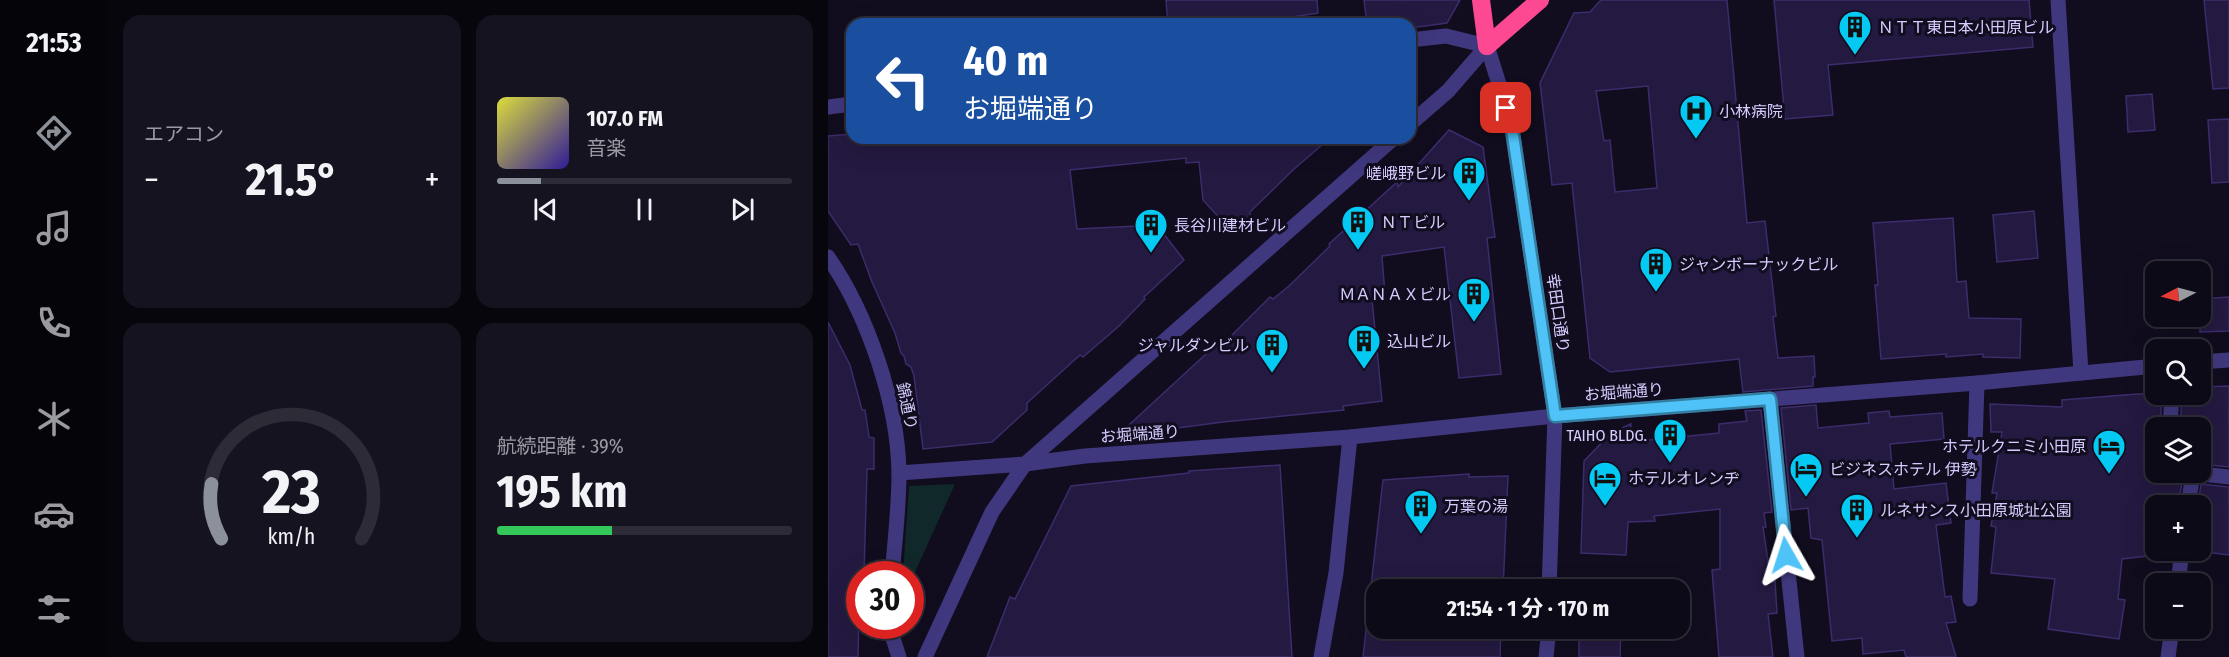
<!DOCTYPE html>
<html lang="ja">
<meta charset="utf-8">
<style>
body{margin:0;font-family:"Fira Sans Condensed","Noto Sans JP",sans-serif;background:#161320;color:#f1f3f6;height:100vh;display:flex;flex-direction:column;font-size:22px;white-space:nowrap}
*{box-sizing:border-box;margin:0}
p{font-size:20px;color:#9a9aa1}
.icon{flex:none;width:33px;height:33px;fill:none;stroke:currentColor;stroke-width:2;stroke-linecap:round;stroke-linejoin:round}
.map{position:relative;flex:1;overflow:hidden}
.panel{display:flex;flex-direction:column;gap:15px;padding:15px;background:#07060d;width:720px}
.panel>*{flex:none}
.top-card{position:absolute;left:18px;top:18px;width:570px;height:126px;border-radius:18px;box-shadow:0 6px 24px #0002,0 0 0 2px #2d2b36;background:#1a4fa0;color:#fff;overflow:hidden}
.needle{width:39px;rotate:264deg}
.controls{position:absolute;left:1317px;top:261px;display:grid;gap:12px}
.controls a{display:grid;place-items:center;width:66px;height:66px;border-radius:12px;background:#0d0a17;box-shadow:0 6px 24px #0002,0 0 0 2px #2d2b36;font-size:30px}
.speed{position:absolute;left:18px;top:561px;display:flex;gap:12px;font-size:30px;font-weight:700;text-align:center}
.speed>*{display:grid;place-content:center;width:78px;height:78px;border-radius:50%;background:#0d0a17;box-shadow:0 6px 24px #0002,0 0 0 2px #2d2b36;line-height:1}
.speed .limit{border:9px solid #d22;background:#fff;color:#111}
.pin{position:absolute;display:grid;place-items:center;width:51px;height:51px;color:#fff;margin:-26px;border-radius:12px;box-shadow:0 3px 9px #0006}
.me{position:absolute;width:66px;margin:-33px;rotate:354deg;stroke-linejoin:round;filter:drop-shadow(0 0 4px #0008)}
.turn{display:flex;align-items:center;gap:21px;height:126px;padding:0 18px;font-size:27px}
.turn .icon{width:78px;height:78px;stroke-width:2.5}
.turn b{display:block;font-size:42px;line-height:51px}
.big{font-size:45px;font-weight:700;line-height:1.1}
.panel .card{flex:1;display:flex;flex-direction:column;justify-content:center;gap:9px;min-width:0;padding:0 21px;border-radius:18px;background:#161320}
.panel .dial{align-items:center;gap:0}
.dial svg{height:156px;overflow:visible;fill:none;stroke:#2d2b36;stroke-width:7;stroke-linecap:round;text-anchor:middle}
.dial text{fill:#f1f3f6;stroke:none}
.song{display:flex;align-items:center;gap:18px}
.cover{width:72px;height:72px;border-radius:9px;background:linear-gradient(135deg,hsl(60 70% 55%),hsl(250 70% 35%))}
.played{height:6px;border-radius:3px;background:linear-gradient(90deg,#8c9099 15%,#2d2b36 15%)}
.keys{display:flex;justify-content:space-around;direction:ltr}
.heat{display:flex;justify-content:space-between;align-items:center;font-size:33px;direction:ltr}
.charge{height:9px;border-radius:4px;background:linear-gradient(90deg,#34c759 39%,#2d2b36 0)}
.panel .tiles{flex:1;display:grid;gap:15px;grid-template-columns:repeat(2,1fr)}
.trip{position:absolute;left:538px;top:579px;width:324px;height:60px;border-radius:18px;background:#0d0a17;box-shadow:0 6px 24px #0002,0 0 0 2px #2d2b36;font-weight:700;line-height:60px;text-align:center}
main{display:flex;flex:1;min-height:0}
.menu{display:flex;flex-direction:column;width:108px;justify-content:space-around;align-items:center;background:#050409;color:#9a9aa1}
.menu .icon{width:42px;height:42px}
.menu .selected{color:#8c9099}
.menu b{font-size:27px;color:#f1f3f6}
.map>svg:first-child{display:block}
.green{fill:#102829}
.building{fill:#241940;stroke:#3d2c6b;stroke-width:1.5;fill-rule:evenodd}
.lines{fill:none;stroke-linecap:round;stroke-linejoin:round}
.minor{stroke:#40387e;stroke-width:15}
.highway{stroke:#fc4992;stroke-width:18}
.route-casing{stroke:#337fa1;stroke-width:15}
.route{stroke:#4fc3f7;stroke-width:10}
.labels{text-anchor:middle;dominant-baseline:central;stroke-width:6;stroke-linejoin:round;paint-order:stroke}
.poi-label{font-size:16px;fill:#d5ccfe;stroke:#110d1f;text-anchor:start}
.street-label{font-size:16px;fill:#d5ccfe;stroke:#110d1f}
</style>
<main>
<nav class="menu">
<b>21:53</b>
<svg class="icon selected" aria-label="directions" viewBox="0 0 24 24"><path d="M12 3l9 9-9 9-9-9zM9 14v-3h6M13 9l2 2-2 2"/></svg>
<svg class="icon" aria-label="music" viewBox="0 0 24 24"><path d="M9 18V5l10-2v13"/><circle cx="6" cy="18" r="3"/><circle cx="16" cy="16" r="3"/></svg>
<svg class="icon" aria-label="phone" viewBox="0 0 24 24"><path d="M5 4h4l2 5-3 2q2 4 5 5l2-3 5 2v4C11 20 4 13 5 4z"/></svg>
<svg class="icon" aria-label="climate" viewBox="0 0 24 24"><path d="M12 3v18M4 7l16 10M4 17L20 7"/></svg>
<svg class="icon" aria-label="car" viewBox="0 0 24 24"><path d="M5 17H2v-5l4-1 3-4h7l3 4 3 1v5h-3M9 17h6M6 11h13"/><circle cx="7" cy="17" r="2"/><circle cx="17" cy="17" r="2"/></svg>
<svg class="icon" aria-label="filters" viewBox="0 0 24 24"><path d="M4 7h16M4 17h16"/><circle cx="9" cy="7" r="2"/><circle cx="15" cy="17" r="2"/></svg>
</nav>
<section class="panel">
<div class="tiles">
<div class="card"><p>エアコン</p>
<div class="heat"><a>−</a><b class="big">21.5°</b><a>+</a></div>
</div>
<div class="card">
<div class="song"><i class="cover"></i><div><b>107.0 FM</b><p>音楽</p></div></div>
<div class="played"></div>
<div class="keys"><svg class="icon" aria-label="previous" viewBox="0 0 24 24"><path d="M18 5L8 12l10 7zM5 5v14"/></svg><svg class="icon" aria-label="pause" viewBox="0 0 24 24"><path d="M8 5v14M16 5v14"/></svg><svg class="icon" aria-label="next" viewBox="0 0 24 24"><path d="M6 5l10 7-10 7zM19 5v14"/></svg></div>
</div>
<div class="card dial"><svg viewBox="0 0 100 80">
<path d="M14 69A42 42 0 1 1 86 69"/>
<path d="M14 69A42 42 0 0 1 9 41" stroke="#8c9099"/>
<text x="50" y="56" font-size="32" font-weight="700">23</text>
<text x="50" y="72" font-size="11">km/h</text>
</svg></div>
<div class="card"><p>航続距離 · 39%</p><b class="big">195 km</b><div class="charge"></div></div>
</div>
</section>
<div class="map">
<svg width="1401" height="657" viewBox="0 0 1401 657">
<rect width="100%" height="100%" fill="#110d1f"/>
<polygon class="green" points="127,484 83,581 82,574 75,574 81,486"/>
<g class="building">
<polygon points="338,0 489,0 490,13 417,24 340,24"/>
<polygon points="536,0 632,0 619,23 582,28 582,24 539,24"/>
<path d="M773,0H899L919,223L937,221L948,316L945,317L950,358L986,356L987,377H985V386L915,392L911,359L782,372L762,358L744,183L724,185L712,83L746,13L762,12ZM820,86L829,188L787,192L782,140L776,141L768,91Z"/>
<polygon points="946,0 1201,0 1205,47 1000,65 1005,115 957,119"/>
<polygon points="1376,0 1401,0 1401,88 1385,89"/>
<polygon points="1324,94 1327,130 1300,132 1298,96"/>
<polygon points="1401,119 1401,182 1384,183 1380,120"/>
<polygon points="621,130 655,147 667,237 659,238 673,374 631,378 616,247 554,256 557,295 544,299 554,401 515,406 516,410 395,422 289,436 391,342 394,345 442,297 445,299 461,286 502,246 501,244 569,182 570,187"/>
<polygon points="24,134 24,138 502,138 465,170 422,212 422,220 395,222 375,200 371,162 358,163 358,158 242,170 249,229 329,225 356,260 316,297 317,299 291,326 255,357 252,355 199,403 199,410 164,442 95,449 86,376 83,367 78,364 76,356 73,353 67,333 44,282 30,244 23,245 0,211 0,136"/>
<polygon points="1206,211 1210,258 1169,262 1165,215"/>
<polygon points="1125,218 1129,282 1138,281 1141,318 1193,319 1192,358 1155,357 1155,354 1118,357 1118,354 1053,359 1047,285 1050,285 1045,223"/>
<polygon points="1401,297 1401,331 1372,332 1372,299"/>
<polygon points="0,322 22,365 34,410 37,410 41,437 46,438 46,469 39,469 36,574 32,574 30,657 0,657"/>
<polygon points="1401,386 1401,467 1372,464 1372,428 1352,428 1354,394 1372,394 1372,387"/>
<polygon points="1309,394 1334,394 1332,428 1327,428 1328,480 1355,477 1350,506 1328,506 1328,555 1294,559 1290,599 1297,600 1291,639 1220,629 1227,579 1163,573 1168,527 1163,526 1169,493 1164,493 1174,432 1163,432 1162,404 1234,407 1234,400"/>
<polygon points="988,405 990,428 1041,423 1040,413 1061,411 1062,417 1114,413 1116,439 1062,444 1066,489 1118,483 1123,523 1108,525 1117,597 1123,596 1128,622 1118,623 1128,657 1078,657 1076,650 1035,654 1034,638 1004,641 994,540 983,538 980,508 963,510 953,408"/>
<polygon points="933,410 944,512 936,513 938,527 935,527 943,581 947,581 949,613 940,614 945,657 891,657 884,570 892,569 892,509 826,516 827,521 800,522 798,555 753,553 756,461 784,432 803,424 802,442 891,433 891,424 919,421 917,411"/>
<polygon points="452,465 464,657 159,657 182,597 187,599 243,486 361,473 361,471"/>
<polygon points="641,474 641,477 680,476 675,590 549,590 549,628 673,628 672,657 535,657 555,480"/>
<polygon points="1373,484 1401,487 1401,555 1370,551 1372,550 1375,506 1370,506"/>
<polygon points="751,628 793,628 792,657 751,657"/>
</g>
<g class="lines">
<g class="minor">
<polyline points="1230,0 1253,373"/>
<polyline points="582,40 618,36 659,46"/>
<polyline points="659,46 683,122 727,416 721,590"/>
<polyline points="0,107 24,104"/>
<polyline points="582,124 620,91 659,46"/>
<path d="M0,257C40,315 70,404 71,473C71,507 67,541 64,574"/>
<polyline points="1372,362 1401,360"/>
<polyline points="942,399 969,657"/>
<polyline points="1342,428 1344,394"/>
<polyline points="71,473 197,464 257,456 522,437 727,416 1149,383 1328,366"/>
<polyline points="1360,506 1365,473 1401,477"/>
<polyline points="1350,584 1354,550"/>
<polyline points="1142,599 1149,383"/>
<polyline points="61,626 71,657"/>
<polyline points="97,657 164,512 197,464 566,138"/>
<polyline points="493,657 508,573 522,437"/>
<polyline points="718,657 721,628"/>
<polyline points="1340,657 1344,628"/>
</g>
<g class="highway">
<polyline points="653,0 659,46"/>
<polyline points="659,46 712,0"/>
</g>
</g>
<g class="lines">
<g class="route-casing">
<polyline id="route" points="678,108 683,122 727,416 942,399 958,555"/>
</g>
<use href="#route" class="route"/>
</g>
<defs>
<g id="building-pin" transform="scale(1.725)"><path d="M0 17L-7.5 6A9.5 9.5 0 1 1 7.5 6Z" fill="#04c9f2" stroke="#110d1f"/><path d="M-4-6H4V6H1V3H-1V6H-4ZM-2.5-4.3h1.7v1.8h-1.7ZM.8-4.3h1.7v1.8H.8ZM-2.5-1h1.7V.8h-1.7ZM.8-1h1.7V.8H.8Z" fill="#111"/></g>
<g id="hospital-pin" transform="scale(1.725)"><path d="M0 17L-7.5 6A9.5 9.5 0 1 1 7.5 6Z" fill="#04c9f2" stroke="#110d1f"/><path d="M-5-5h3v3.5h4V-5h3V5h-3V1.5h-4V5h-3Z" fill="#111"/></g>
<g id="hotel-pin" transform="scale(1.725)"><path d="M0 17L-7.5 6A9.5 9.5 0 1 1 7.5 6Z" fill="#04c9f2" stroke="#110d1f"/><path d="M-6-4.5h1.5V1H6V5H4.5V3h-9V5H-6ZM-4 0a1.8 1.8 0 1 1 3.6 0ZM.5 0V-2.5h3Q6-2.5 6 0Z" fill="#111"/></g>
</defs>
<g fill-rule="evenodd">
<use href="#building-pin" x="1027" y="27"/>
<use href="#hospital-pin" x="868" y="111"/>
<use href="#building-pin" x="641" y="173"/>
<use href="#building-pin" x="530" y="222"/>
<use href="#building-pin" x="323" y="225"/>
<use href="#building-pin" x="828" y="264"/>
<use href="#building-pin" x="646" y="294"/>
<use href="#building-pin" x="536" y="341"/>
<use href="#building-pin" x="444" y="345"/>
<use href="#building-pin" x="842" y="435"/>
<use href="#hotel-pin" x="1281" y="446"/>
<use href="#hotel-pin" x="978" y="469"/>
<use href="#hotel-pin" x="777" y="478"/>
<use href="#building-pin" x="593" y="506"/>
<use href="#building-pin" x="1029" y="510"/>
</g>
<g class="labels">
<g class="poi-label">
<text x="1050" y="27">ＮＴＴ東日本小田原ビル</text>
<text x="891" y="111">小林病院</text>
<text x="618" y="173" text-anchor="end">嵯峨野ビル</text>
<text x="553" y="222">ＮＴビル</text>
<text x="346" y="225">長谷川建材ビル</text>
<text x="851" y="264">ジャンボーナックビル</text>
<text x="623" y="294" text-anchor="end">ＭＡＮＡＸビル</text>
<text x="559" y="341">込山ビル</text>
<text x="421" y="345" text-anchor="end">ジャルダンビル</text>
<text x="819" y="435" text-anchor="end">TAIHO BLDG.</text>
<text x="1258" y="446" text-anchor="end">ホテルクニミ小田原</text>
<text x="1001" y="469">ビジネスホテル 伊勢</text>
<text x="800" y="478">ホテルオレンヂ</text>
<text x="616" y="506">万葉の湯</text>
<text x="1052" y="510">ルネサンス小田原城址公園</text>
</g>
<g class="street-label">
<text transform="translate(730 313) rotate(82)">幸田口通り</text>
<text transform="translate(796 392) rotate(-4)">お堀端通り</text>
<text transform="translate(79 406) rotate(78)">錦通り</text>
<text transform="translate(312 434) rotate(-4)">お堀端通り</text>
</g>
</g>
</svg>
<div class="controls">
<a><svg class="needle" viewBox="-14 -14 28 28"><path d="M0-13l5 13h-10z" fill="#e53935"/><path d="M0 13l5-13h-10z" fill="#9a9aa1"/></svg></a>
<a><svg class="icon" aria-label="search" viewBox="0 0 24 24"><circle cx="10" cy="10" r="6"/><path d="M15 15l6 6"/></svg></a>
<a><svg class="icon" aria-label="layers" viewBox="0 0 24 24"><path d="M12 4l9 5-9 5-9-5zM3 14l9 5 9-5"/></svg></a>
<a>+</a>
<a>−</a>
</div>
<div class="speed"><div class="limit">30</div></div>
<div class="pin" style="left:678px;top:108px;background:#d93025"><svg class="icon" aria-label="arrive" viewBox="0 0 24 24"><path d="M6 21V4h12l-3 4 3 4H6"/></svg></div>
<svg class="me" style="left:958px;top:555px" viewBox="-20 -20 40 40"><path d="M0-17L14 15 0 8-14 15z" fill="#4fc3f7" stroke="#fff" stroke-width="4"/></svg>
<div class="trip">21:54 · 1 分 · 170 m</div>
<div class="top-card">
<div class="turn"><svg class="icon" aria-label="left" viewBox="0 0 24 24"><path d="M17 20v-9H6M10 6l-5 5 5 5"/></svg><div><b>40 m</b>お堀端通り</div></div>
</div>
</div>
</main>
